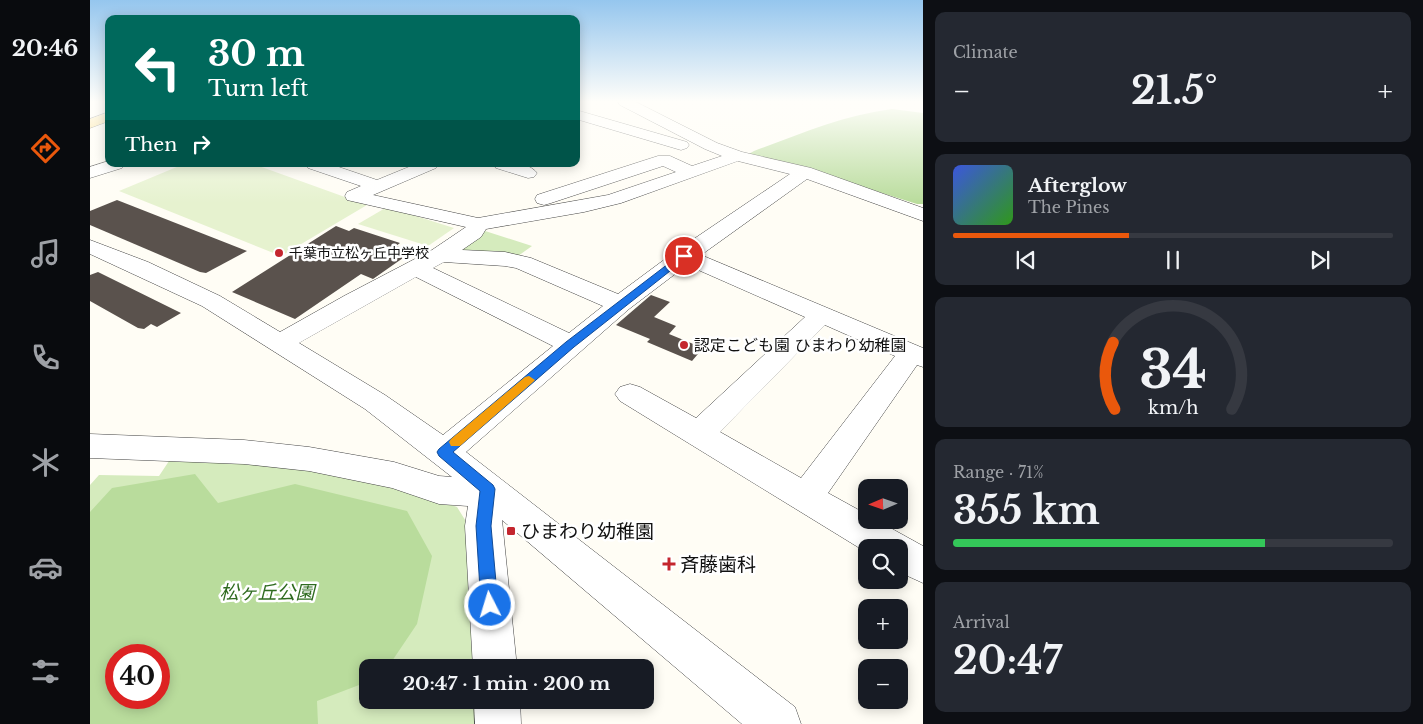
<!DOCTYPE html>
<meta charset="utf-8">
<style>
body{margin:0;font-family:"Libre Baskerville","Noto Sans JP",serif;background:#242831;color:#f1f3f6;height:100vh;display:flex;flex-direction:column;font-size:19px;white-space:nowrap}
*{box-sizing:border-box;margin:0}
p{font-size:16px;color:#9ea1a6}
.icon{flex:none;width:28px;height:28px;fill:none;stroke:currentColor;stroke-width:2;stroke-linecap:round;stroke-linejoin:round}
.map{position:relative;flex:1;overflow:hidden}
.side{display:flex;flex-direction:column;gap:12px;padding:12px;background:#0d0f14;width:500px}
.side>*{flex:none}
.hud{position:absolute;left:15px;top:15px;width:475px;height:152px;border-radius:10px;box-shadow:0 2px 12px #0003;background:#00695c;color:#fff;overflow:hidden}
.needle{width:32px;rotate:268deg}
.buttons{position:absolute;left:768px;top:479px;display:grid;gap:10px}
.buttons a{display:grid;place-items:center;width:50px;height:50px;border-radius:10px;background:#171b24;box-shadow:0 2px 12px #0003;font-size:25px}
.speed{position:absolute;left:15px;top:644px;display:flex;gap:10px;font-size:25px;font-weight:700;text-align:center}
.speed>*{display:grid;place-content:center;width:65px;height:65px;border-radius:50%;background:#171b24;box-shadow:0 2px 12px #0003;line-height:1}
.speed .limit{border:8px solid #d22;background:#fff;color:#111}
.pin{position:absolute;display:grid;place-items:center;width:42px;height:42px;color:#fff;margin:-21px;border:2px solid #fff;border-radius:50%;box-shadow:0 1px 5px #0007}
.me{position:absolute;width:55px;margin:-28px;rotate:355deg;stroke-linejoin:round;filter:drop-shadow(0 0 4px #0008)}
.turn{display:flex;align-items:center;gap:18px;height:105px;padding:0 20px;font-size:22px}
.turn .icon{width:65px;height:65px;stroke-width:2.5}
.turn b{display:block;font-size:35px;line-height:42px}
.then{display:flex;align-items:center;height:48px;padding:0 20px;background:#0003;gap:10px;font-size:19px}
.big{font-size:38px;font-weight:700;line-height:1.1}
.side .card{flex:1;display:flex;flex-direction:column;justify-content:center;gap:8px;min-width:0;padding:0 18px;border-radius:10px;background:#242831}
.side .dial{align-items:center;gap:0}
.dial svg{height:130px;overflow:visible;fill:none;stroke:#363941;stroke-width:7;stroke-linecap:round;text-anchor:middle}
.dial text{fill:#f1f3f6;stroke:none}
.song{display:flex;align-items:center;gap:15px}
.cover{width:60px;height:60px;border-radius:8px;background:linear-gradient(135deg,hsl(230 70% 55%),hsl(110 70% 35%))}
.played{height:5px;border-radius:2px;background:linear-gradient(90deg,#ea580c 40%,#363941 40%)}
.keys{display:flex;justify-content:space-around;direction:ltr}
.heat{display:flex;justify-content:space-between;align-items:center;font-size:28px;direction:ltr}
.charge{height:8px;border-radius:4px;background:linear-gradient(90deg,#34c759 71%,#363941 0)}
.trip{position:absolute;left:269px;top:659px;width:295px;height:50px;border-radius:10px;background:#171b24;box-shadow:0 2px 12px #0003;font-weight:700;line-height:50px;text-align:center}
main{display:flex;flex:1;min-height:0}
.dock{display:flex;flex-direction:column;width:90px;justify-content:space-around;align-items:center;background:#090b0e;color:#9ea1a6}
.dock .icon{width:35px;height:35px}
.dock .current{color:#ea580c}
.dock b{font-size:22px;color:#f1f3f6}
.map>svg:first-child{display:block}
.green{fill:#d5ebbd;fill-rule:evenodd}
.forest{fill:#b9dc9c;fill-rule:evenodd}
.pitch{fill:#e6f2cf}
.building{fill:#5a524d}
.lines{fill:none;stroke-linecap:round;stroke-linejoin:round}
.minor-casing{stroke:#444;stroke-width:1}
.major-casing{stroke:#222;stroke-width:1}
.minor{fill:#fff;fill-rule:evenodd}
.major{fill:#f9d66b;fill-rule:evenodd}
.route{fill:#1a73e8;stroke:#114b97}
.slow{fill:#f59e0b}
.poi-dot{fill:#c4262e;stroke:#fff;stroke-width:2}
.labels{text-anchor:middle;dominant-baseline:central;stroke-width:5;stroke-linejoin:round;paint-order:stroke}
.far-poi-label{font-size:14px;fill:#111;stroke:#fff;text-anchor:start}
.poi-label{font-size:16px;fill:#111;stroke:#fff;text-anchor:start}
.near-poi-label{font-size:19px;fill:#111;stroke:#fff;text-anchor:start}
.near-park-label{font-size:19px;font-style:italic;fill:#2f6b1f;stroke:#fff}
</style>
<main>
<nav class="dock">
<b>20:46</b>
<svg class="icon current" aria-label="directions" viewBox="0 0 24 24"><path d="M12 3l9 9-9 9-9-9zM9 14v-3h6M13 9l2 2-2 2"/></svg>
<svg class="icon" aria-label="music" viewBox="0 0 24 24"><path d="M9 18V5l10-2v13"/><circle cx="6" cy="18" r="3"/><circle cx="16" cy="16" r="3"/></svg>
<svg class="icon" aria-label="phone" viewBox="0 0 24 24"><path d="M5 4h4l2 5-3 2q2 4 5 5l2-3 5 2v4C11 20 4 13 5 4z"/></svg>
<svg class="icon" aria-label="climate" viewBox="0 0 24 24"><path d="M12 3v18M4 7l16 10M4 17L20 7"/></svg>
<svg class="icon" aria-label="car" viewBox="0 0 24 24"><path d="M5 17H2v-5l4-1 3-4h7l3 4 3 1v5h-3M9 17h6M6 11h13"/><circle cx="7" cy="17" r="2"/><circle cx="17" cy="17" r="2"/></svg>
<svg class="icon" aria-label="filters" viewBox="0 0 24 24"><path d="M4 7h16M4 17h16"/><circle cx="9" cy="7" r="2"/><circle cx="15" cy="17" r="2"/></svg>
</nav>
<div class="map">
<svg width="833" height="724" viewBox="0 0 833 724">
<rect width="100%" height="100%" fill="#fffdf5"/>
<g class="green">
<polygon points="392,230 442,246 428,256 364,251"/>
<path d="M81,458H118L289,479L367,507L377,523L389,667L278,668V700H391L387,724H0V485L9,475L69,476ZM26,655H69V698H26Z"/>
</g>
<g class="forest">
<path d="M802,109L833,113V204H827L757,182L657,155L664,151C710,134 754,115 802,109Z"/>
<path d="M105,474L128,503L205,484L317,511L342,556L327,624L298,667L278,668L277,682L227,701L228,724H0V512L22,488ZM26,655H69V698H26Z"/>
</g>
<g class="pitch">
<polygon points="94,164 163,164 277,205 191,256 29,191"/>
<polygon points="297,207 364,228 338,246 268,224"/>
</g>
<g class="building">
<polygon points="27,200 157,251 116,273 110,272 0,225 0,211"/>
<polygon points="246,226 259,231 264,228 310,243 306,246 323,251 283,279 271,274 205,319 142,292"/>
<polygon points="8,272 91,313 67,327 61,324 54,329 48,328 0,301 0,275"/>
<polygon points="561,295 580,302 564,317 586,326 579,334 613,348 602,361 557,342 560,339 526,325"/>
</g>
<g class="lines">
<g class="minor-casing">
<g id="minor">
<path d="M528,102H546L627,143L652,152L721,168L833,208V221L717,179L611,255L833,348V367L827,365L738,493L776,514V520H786L833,546V583L809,572V548H776V552L530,401L525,394L530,387L540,384L550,387L606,418L715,317L597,265L539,309L376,452L705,707L711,724H652L412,520L427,668H383L375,526L378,506L349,504L302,488L219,471L154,464L0,458V434L154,440L219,447L304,462L349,476L362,477L275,409L112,306L0,254V240L58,262L130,296L190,332L254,296L342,250L376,227L257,200L255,196L257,192L271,186L218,168L216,164H240L287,180L326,164H348L346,168L283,195L388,218L518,195L586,172L573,166L461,203L454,205L447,203L445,199L447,195L568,156H580L602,166L632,156L615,149L530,105ZM648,161L700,174L586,251L528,294L441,258L415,252L372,250L391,237L396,229L494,212L531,203ZM354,262L415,266L426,268L513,306L479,333L343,268ZM326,277L463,346L353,435L295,395L209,343ZM735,325L805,356L711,478L630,432Z"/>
<polygon points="486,110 597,142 599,145 597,148 591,150 486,119"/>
<polygon points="19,161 19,164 34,164 32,168 0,178 0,167"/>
<path d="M404,164C417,164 438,161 447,173L444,177L438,178L406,168Z"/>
<polygon points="384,700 430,700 431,724 385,724"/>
</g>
</g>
<g class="major-casing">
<polygon id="major" points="19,112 19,121 0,128 0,119"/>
</g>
<use href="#minor" class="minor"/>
<use href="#major" class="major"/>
</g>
<linearGradient id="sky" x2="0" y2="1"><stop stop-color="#95c6ee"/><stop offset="0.5" stop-color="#fffefa"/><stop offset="1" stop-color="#fffefa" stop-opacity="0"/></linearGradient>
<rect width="833" height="203" fill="url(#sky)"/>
<polygon class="route" points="591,254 594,254 599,256 484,347 363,452 403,485 405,489 401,526 408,605 406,611 400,613 394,611 391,605 386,526 390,491 349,456 347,452 349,449 476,342"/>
<polygon class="slow" points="439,376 445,380 443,382 370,446 361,446 359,442 361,439 435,377"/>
<g class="poi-dot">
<circle cx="189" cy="253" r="5"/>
<circle cx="594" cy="345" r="5"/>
<rect x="416" y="526" width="10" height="10" rx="2.5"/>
<path d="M576.5 556.5h5v5h5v5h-5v5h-5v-5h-5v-5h5z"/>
</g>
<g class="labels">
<g class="far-poi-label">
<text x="199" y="253">千葉市立松ヶ丘中学校</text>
</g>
<g class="poi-label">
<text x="604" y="345">認定こども園 ひまわり幼稚園</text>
</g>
<g class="near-poi-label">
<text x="431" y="531">ひまわり幼稚園</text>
<text x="590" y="564">斉藤歯科</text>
</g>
<g class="near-park-label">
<text x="177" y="592">松ヶ丘公園</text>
</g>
</g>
</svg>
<div class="buttons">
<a><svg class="needle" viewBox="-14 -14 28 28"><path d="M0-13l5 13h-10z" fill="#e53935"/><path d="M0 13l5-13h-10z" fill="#9ea1a6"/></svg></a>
<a><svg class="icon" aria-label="search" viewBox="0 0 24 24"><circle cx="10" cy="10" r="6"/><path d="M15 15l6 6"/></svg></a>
<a>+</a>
<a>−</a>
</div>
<div class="speed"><div class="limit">40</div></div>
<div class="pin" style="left:594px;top:256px;background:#d93025"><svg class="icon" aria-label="arrive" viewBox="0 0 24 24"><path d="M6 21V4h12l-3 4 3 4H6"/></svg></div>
<svg class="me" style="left:400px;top:605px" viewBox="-20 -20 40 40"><circle r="17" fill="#1a73e8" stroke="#fff" stroke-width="3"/><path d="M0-11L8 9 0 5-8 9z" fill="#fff"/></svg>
<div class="trip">20:47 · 1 min · 200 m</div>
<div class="hud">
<div class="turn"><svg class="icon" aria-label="left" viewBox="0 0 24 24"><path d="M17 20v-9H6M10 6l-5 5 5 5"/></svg><div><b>30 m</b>Turn left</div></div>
<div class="then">Then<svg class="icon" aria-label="right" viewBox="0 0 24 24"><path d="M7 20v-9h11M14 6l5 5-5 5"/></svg></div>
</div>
</div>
<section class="side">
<div class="card"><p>Climate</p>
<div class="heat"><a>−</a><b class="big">21.5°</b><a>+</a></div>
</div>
<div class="card">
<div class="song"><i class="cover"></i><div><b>Afterglow</b><p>The Pines</p></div></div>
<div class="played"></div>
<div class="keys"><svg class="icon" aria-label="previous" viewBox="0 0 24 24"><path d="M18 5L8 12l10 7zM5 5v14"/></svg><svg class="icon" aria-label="pause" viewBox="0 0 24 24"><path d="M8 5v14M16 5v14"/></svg><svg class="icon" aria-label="next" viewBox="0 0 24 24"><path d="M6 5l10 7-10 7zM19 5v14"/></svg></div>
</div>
<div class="card dial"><svg viewBox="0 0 100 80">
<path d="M14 69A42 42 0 1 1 86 69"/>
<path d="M14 69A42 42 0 0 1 13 28" stroke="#ea580c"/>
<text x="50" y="56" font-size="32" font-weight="700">34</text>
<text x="50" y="72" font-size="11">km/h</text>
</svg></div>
<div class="card"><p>Range · 71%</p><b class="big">355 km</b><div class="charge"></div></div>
<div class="card"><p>Arrival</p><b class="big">20:47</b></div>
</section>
</main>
